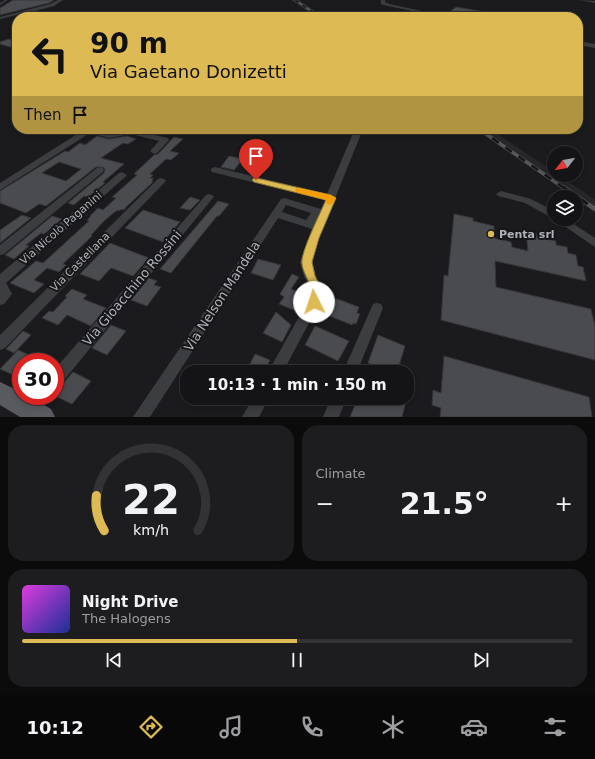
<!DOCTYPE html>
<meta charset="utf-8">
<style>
body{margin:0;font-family:"DejaVu Sans",sans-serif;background:#1d1d1f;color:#f1f3f6;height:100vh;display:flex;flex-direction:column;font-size:15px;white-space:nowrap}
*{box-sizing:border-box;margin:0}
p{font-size:13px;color:#9d9ea1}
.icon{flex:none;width:22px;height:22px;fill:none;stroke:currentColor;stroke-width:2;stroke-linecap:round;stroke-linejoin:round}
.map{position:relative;height:417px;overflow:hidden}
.side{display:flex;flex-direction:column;gap:8px;padding:8px;background:#0b0b0c;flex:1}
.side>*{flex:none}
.banner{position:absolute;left:12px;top:12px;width:571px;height:122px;border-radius:16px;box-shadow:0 2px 6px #0003,0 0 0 1px #333335;background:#ddba53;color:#111;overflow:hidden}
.needle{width:26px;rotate:239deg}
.tools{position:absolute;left:547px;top:146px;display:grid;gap:8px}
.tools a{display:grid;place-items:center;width:36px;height:36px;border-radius:50%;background:#141416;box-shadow:0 2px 6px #0003,0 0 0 1px #333335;font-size:20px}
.speed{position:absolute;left:12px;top:353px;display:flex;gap:8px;font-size:20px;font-weight:700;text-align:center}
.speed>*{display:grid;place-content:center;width:52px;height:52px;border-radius:50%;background:#141416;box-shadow:0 2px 6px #0003,0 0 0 1px #333335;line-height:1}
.speed .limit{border:6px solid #d22;background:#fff;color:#111}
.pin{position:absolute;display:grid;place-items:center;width:34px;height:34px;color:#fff;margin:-41px -17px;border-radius:50% 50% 50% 0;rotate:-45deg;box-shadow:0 0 4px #0007}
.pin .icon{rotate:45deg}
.me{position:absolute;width:44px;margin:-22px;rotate:356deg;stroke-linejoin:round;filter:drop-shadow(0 0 3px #0008)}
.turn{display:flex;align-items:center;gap:14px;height:84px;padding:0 12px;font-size:18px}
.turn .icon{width:52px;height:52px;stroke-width:2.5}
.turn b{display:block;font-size:28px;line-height:34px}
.then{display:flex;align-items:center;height:38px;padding:0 12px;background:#0003;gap:8px;font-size:15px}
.big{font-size:30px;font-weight:600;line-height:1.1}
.side .card{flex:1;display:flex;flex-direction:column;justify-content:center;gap:6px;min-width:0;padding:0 14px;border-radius:16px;background:#1d1d1f}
.side .dial{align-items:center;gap:0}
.dial svg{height:104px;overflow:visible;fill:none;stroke:#333335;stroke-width:7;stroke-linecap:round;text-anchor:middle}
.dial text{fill:#f1f3f6;stroke:none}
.song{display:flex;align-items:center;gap:12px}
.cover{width:48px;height:48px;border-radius:6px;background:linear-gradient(135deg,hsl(300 70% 55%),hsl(230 70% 35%))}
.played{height:4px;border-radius:2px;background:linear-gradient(90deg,#ddba53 50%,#333335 50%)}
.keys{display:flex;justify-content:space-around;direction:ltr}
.heat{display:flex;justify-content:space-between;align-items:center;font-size:22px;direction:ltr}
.side .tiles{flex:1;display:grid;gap:8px;grid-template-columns:1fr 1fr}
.card:last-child{grid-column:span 2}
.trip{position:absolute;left:180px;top:365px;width:234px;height:40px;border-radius:16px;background:#141416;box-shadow:0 2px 6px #0003,0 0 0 1px #333335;font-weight:600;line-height:40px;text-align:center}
.tab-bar{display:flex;height:64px;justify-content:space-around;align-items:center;background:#080809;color:#9d9ea1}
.tab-bar .icon{width:28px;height:28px}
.tab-bar .current{color:#ddba53}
.tab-bar b{font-size:18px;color:#f1f3f6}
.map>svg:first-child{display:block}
.built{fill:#27272a}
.building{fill:#4a4b4f;stroke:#363539;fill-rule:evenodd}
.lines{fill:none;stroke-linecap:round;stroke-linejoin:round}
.lane{fill:#3c3d41;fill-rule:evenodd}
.street{fill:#3c3d41;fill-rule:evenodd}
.primary{fill:#595a60;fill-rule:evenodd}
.rail-far2-casing{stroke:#56575c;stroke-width:2.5}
.rail-far1-casing{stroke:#56575c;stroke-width:3.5}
.rail-casing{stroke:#56575c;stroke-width:4.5}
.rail-far2{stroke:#161618;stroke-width:1.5;stroke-dasharray:4.5;stroke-linecap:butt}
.rail-far1{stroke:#161618;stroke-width:2.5;stroke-dasharray:8;stroke-linecap:butt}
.rail{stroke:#161618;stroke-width:3;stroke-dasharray:10;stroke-linecap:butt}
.route{fill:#ddba53;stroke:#907936}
.slow{fill:#f59e0b}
.poi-dot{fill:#ddba53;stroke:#161618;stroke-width:1.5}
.labels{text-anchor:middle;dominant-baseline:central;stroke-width:4;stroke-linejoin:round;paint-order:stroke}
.street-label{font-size:11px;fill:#afb2bb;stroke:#161618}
.poi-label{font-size:11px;font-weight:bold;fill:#afb2bb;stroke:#161618;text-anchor:start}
.near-street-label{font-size:13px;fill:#afb2bb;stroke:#161618}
</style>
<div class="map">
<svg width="595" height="417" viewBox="0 0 595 417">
<rect width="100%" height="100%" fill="#1b1b1d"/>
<g class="built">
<polygon points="291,0 299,0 324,17 315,17"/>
<polygon points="475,129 490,129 554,172 554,175 559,175 595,200 595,213 576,199 576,197 573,197"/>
</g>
<g class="building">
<polygon points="13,0 54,0 49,3 0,15 0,8"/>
<polygon points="456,7 491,13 490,17 464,17 447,14"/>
<polygon points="9,39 17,41 17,44 10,47 0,44 0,42"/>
<path d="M97,136L109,139L127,136L136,139L128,144L123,143L101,158L124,164L103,182L105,183L88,197L84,196L74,205L68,203L104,173L105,169L103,167H96L46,206L39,204L26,213L0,203V191L65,151L68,152L80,143L85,145ZM59,162L81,169L66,181L42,173Z"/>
<polygon points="174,137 183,139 170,151 179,153 171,160 166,159 150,174 153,175 150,178 153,178 152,183 126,207 125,209 116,211 105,220 91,235 92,236 63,264 66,265 59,272 47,268 34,280 44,284 34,293 10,283 36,261 43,263 89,221 87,220 91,216 90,216 98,208 103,210 116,198 112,197 137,175 134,174 154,155 158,154"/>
<polygon points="229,156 243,159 234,170 221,167"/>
<polygon points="190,197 200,200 190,210 180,208"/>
<polygon points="218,201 229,204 219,216 217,216 171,273 160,269"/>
<polygon points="143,210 180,222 163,242 125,228"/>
<polygon points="454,214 473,218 473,221 494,226 494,238 511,242 512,247 528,251 526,231 536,233 537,237 556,241 556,245 567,247 568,253 576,255 578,266 583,267 586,281 495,261 496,287 591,309 595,326 595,360 441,320 444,275 448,276"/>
<polygon points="22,215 31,218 0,243 0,230"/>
<polygon points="52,216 62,219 44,234 41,233 26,245 29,246 14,259 5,255"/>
<polygon points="110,243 149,258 133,276 111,268 99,281 80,274"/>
<polygon points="258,259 281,265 273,280 251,273"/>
<polygon points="292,274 299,277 291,289 306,295 296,311 279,304 284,297 280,294"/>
<polygon points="149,278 157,281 154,285 161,287 147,306 131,300"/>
<polygon points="72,289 87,295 83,299 106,308 91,326 67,315 58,325 42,318 49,311 53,312 67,297 65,296"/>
<polygon points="332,297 359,307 357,313 360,314 356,324 353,323 352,325 322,313 328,300 330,301"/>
<polygon points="276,312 291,325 282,342 263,333"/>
<polygon points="111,325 126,331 107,355 92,348"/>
<polygon points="315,326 349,341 338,361 305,345"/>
<polygon points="23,331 31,335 14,353 6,349"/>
<polygon points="378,335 405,346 397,372 390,372 368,363"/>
<polygon points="18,350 29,355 21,362 21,374 18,377 0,369"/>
<polygon points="255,354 270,360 264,372 246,372"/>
<polygon points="444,356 589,397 592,417 440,417 441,408 432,405 433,390 441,393"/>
<polygon points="73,372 91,381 72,404 55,396 55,389 61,386"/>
<polygon points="358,398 407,398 402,417 350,417"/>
</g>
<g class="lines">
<polygon class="lane" points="5,0 8,0 0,5 0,3"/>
<g class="street">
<polygon points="58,0 63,0 54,6 35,11 54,17 47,17 29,12 0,19 0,17 50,4"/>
<polygon points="381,0 385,0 385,2 389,4 450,17 441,17 388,6 381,4"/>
<polygon points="579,0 595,1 595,3"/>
<polygon points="578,41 595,44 595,48 578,45"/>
<polygon points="85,129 94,129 109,134 131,130 168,138 169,140 157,153 154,154 150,151 159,141 131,134 109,138 90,133 0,190 0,183"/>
<path d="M355,129H363L319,238L312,262L316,276L323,291L320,302L283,372H268L308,301L311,291L304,276L300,262L312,229L278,218L150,417H133L281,199L284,198L321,209L325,200L212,172L211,170L212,168L215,167L327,194ZM286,205L311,213L306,220L282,212Z"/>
<polygon points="100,167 103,168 104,170 103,172 4,254 0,255 0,245 97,168"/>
<polygon points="122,172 127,175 125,177 6,283 12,294 4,304 0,305 0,274 119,173"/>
<polygon points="161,178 164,179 166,181 164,183 5,348 0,350 0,335 158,179"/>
<polygon points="501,191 531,199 554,211 554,219 566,219 595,238 595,247 554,219 525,203 498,196 496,194"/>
<polygon points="209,194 212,195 214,197 212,199 60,385 55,387 55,369 206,195"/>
<polygon points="377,303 381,304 383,308 357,372 343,372 373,304"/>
<polygon points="31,396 48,396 35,415 32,417 25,415 22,410"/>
<polygon points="253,398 269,398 259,417 242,417"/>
<polygon points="331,398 347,398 339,417 323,417"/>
</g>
<polygon class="primary" points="0,382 21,392 21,396 28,396 51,409 55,417 20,417 0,405"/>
<g class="rail-far2-casing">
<polyline id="rail-far2" points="295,0 320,17"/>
</g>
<g class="rail-far1-casing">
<polyline id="rail-far1" points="479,129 564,188"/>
</g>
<g class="rail-casing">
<polyline id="rail" points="563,187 595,209"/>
</g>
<use href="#rail-far2" class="rail-far2"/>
<use href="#rail-far1" class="rail-far1"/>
<use href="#rail" class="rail"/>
</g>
<path class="route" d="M254,178H256L331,195L336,198L319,238L312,262L315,276L322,290L318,305L314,307L310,305C307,300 312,296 311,290C310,281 303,273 302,264C300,253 321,212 326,200L254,182L252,180Z"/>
<polygon class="slow" points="296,188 299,188 331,195 336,198 332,204 329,205 325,202 326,200 296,192 295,190"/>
<circle class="poi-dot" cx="491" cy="234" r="4"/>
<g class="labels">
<g class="street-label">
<text transform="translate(61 228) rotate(-41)">Via Nicolò Paganini</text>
<text transform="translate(80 262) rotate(-45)">Via Castellana</text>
</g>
<g class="poi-label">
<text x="499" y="234">Penta srl</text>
</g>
<g class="near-street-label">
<text transform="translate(132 288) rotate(-50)">Via Gioacchino Rossini</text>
<text transform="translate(222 296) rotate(-57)">Via Nelson Mandela</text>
</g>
</g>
</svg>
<div class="tools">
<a><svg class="needle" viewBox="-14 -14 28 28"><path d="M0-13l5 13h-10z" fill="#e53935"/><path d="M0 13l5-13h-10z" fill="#9d9ea1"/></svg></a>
<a><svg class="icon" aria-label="layers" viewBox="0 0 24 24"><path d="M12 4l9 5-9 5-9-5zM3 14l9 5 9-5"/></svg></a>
</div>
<div class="speed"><div class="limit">30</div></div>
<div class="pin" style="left:256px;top:180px;background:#d93025"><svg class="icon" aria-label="arrive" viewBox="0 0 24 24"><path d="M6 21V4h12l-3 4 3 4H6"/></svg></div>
<svg class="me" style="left:314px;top:302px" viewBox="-20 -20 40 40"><circle r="19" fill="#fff"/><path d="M0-13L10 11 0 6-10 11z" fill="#ddba53"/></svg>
<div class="trip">10:13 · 1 min · 150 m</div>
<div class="banner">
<div class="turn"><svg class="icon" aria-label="left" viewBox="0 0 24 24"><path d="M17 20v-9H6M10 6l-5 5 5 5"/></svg><div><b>90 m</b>Via Gaetano Donizetti</div></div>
<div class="then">Then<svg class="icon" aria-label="arrive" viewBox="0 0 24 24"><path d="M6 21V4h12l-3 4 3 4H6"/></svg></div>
</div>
</div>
<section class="side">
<div class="tiles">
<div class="card dial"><svg viewBox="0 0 100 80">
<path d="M14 69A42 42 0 1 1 86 69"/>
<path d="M14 69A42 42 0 0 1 8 42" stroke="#ddba53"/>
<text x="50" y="56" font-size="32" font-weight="700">22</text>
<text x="50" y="72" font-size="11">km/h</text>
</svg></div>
<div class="card"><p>Climate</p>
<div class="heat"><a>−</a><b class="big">21.5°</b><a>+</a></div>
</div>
<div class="card">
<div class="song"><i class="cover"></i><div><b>Night Drive</b><p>The Halogens</p></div></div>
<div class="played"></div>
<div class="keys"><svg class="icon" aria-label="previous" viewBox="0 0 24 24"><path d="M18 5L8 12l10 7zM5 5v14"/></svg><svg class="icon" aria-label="pause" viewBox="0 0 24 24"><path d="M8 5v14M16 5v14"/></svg><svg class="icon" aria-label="next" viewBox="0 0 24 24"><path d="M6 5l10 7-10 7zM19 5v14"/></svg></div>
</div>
</div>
</section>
<nav class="tab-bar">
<b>10:12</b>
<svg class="icon current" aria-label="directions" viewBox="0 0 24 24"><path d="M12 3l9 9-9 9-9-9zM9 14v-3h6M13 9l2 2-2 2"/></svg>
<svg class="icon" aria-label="music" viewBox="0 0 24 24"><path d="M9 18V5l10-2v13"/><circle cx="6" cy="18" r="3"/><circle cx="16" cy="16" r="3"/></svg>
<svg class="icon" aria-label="phone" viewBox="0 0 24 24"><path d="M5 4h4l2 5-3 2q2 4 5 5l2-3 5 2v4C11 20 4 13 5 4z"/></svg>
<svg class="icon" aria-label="climate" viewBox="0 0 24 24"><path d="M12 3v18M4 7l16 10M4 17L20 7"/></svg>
<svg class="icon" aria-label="car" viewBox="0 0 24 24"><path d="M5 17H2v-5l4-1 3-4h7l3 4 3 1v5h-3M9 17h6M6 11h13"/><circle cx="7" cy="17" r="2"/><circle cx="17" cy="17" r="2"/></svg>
<svg class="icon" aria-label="filters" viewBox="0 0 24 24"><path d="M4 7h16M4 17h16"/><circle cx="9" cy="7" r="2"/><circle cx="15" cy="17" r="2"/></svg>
</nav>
